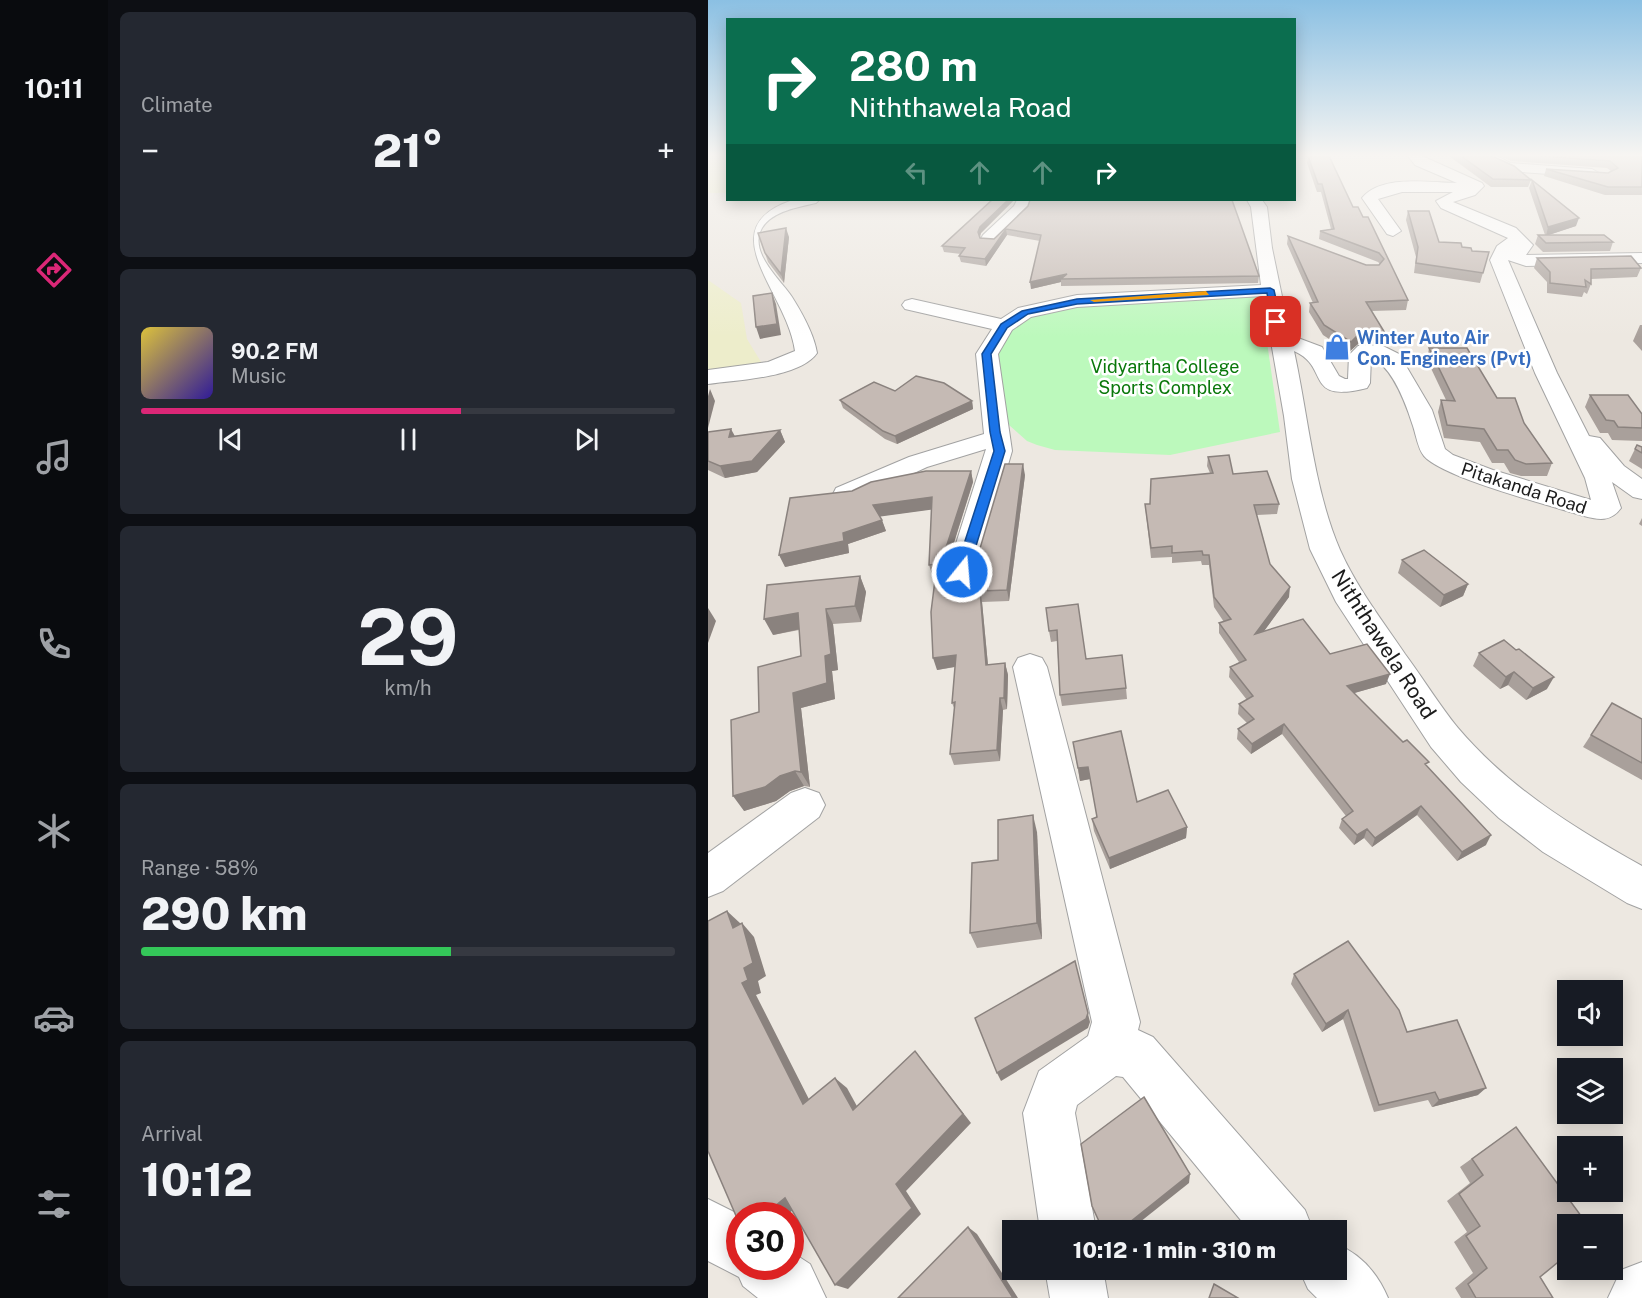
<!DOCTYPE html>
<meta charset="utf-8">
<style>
body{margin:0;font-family:"Public Sans",sans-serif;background:#242831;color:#f1f3f6;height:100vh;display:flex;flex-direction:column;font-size:22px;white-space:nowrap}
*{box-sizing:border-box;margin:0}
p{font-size:20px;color:#9ea1a6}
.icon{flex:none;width:33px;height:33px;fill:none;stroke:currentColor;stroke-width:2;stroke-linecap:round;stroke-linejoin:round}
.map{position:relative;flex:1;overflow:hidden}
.drawer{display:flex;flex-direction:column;gap:12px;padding:12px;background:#0d0f14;width:600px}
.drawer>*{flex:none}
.top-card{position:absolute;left:18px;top:18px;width:570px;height:183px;border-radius:0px;box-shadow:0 3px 15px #0003;background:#0b6e4f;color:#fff;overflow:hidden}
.controls{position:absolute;left:849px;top:980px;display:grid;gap:12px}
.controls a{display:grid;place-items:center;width:66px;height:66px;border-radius:0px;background:#171b24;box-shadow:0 3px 15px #0003;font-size:30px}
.speed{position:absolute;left:18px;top:1202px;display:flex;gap:12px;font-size:30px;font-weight:700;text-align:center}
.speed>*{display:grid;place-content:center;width:78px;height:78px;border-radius:50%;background:#171b24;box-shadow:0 3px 15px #0003;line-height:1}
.speed .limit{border:9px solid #d22;background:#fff;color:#111}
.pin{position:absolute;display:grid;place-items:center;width:51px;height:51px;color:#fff;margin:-26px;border-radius:12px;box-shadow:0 3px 9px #0006}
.me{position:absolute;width:66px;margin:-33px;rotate:17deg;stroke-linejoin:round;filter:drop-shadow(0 0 4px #0008)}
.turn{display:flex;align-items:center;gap:21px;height:126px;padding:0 24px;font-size:27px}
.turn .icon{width:78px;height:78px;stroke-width:2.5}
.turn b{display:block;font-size:42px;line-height:51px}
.lanes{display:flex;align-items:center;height:57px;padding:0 24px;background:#0003;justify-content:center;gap:30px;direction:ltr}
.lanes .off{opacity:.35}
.big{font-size:45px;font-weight:800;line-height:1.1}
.drawer .card{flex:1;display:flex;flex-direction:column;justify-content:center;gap:9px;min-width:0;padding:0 21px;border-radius:9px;background:#242831}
.drawer .dial{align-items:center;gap:0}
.dial b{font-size:78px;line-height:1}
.song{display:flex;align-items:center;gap:18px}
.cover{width:72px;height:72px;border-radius:9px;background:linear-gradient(135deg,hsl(50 70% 55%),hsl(250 70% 35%))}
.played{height:6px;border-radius:3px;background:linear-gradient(90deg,#db2777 60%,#363941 60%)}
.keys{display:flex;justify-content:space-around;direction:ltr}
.heat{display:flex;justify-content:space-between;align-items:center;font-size:33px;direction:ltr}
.charge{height:9px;border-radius:4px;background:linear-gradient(90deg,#34c759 58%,#363941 0)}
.trip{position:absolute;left:294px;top:1220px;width:345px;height:60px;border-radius:0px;background:#171b24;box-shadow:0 3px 15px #0003;font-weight:800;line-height:60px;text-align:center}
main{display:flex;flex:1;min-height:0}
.tab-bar{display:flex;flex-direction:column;width:108px;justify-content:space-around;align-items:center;background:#090b0e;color:#9ea1a6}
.tab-bar .icon{width:42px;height:42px}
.tab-bar .on{color:#db2777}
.tab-bar b{font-size:27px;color:#f1f3f6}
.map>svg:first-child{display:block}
.farmland{fill:#ededcb}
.park{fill:#bcf9bc}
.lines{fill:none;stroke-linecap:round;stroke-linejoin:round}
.minor-casing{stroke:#a2a2a2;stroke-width:2}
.minor{fill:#fff;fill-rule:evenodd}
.wall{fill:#a9a09b}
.shaded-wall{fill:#8a827e}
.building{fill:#c5bab4;stroke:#8a827e;stroke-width:1.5}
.route{fill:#1a73e8;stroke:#114b97;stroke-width:1.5}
.slow{fill:#f59e0b}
.labels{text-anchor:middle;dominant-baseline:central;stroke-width:5;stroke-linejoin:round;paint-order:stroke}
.far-shop-label{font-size:18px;font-weight:bold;fill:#366cbe;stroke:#fff;text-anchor:start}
.far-park-label{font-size:18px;fill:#0a780b;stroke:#fff}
.far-street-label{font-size:18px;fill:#1b1b1b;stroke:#fff}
.street-label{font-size:21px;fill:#1b1b1b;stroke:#fff}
</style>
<main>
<nav class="tab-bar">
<b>10:11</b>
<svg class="icon on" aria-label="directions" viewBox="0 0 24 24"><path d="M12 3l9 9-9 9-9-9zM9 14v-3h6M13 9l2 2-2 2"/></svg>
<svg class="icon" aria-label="music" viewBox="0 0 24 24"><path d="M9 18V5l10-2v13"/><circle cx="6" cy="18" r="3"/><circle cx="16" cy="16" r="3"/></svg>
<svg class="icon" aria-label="phone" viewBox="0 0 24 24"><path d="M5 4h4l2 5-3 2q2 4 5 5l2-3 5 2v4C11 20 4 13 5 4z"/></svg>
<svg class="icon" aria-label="climate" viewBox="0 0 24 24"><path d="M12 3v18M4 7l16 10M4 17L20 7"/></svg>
<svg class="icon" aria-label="car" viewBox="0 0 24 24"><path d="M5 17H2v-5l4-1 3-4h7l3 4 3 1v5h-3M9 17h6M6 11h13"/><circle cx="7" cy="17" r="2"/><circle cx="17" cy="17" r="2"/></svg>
<svg class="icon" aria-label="filters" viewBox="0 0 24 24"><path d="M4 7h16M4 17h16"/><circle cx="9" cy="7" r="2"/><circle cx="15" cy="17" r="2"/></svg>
</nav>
<section class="drawer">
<div class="card"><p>Climate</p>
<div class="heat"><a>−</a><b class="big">21°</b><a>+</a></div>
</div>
<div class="card">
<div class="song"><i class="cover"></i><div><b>90.2 FM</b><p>Music</p></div></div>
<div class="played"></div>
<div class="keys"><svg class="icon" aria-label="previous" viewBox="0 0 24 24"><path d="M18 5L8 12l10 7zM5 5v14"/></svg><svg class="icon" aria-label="pause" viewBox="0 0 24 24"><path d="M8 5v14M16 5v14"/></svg><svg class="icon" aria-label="next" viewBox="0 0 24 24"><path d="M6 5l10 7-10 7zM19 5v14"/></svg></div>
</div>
<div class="card dial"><b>29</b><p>km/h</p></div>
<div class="card"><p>Range · 58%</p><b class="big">290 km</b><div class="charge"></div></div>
<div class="card"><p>Arrival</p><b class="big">10:12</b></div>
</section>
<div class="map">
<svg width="934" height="1298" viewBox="0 0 934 1298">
<rect width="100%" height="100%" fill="#ede8e1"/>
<g class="farmland">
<rect x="0" y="156" width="19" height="37"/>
<polygon points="0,280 33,303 39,339 53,362 34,371 0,373"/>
</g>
<polygon class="park" points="552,294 572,432 462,455 347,450 329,445 319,441 301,425 291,407 289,346 315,317 355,306"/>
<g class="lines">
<g class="minor-casing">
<g id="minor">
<path d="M700,156H714L774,183L776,186L767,195L745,202L808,228L825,245L818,255L934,253V263L818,266L800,260L849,373L881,436L892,438L916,466L934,479V499L925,497L904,482L913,508C903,522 891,520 876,516C844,506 735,478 716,456C710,449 708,435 705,426C698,404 685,367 663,357L662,383L659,388C595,404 623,367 586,351C600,415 606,490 632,550C649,588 674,620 697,654C715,678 731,705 750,728C801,788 866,828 934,866V909L919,903L835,852L791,818L753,782L723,747L628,602L602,549L584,479L576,416L555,296L369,307L323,317L304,330L290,354L304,451L269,572L265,579L254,582L243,579L239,572L278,449L219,467L148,500L138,502L128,500L125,494L128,488L201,457L276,434L268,354L284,329L197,309L194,305L197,301L204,299L293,319L310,308L369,295L553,285L543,207L539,200H554L559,207L564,248L582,335L614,347L631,376L637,379H640L641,355L650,346L658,345L675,346L691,354L724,410L737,449L745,455L785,470L883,500L877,478L827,373L782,260L789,246L800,238L733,208L728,201L745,192H694L670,199L693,231L685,236L679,234L654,198C674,174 722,183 749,183L707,165Z"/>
<polygon points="773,156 789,156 802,163 884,169 891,173 884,177 799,171"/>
<path d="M85,200H111L108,203C91,207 64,211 54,228C40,252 72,279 84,297C94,313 106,334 109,353C92,378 28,380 0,384V370L60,362L87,351C79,291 0,228 85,200Z"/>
<polygon points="309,200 323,200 319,211 287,243 275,243 273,239 275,235 306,206"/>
<polygon points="322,654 334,658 339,667 432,1022 430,1030 445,1037 597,1210 605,1230 541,1230 415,1077 408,1076 369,1105 367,1113 388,1230 332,1230 315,1113 331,1071 380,1036 384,1022 305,667 310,658"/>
<polygon points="97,788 111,793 117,805 111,817 15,891 0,897 0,853 83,793"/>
<polygon points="0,1199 32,1215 32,1266 82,1266 82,1251 102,1264 118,1298 50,1298 35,1286 31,1277 0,1261"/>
<path d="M628,1244C653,1254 670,1274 680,1298H609L600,1289L591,1269H628Z"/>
<polygon points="934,1262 934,1298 900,1298 913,1270"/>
<polygon points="337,1269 395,1269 400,1298 342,1298"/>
</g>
</g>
<use href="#minor" class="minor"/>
</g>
<g class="wall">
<polygon points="600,156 645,207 700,300 698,310 663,311 677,333 675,343 650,344 641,352 615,335 601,312 602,303 605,303 579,244 580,236 658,265 671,265 672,264 670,262 611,239 612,231 623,229 613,192 609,192 599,163"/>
<polygon points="741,156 784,156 823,180 820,187 783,187"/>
<polygon points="793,156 934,156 934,195 897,195 836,176 838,169 900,173 903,171 899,168 803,161"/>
<polygon points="824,180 868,226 840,235 905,242 902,251 835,252 827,244 830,235 837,235 821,188"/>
<polygon points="284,200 306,200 273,233 272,238 286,239 320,206 551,276 550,283 353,286 353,282 323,289 332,241 299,235 278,266 253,262 251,256 253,254 236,252 234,246"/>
<polygon points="700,211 731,242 754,247 764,251 781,252 772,283 706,273 708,257 698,220"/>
<polygon points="50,233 81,237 76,283 60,262"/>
<polygon points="829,258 933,268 929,277 883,279 883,284 879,294 876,292 874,297 839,293 839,282 826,268"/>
<polygon points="932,325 934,325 934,351 925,341"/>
<polygon points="721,348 789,398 816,423 844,463 839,476 813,476 802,473 796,463 784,463 772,442 736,438 730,412 733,400 738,400 719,360"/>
<polygon points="187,391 264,401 265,409 189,444 177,439 135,408 132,400"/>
<polygon points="882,395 934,414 934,441 904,440 900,433 892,433 877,407"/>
<polygon points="72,430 77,442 49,472 17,478 0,470 0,432 27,436"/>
<polygon points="929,445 934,447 934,469 921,461"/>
<polygon points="500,457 571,504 569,514 549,515 562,564 581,597 555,632 622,654 678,684 646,693 719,767 778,845 749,861 709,815 664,847 656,838 646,845 631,828 634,819 638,816 574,734 543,754 529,739 530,729 539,723 530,714 531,704 539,700 521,677 522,667 531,662 511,633 511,623 516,622 506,607 501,565 494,565 493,561 464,563 464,557 443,558 438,514 437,504 442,504 502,473 499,466"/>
<polygon points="263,471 265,482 238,568 239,570 251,573 263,570 268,562 317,475 301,601 274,602 280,665 297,663 300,675 299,709 295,710 292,761 246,765 242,754 247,710 244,703 247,667 229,670 228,576 225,577 221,565 224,509 172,516 178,531 140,544 141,553 77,567 144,491"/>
<polygon points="934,518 934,526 931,524"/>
<polygon points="694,560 760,584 755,596 732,607 690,573"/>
<polygon points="152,576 158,592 153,622 125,624 130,670 124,671 127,699 93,708 102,787 96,786 82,791 68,801 36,811 51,712 93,656 91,630 65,635"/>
<polygon points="370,604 378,659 418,688 419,699 354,706 352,695 349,641 343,642 341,631"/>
<polygon points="771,653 839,689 818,700 800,685 792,689 765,666"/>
<polygon points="904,703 934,719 934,780 875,747"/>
<polygon points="365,742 429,802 479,827 478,838 402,869 386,831 384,819 389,817 382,779 372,781"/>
<polygon points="329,832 334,939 269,948 262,933 290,860"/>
<polygon points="586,974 699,1032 770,1095 724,1107 720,1100 666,1112 635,1019 614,1032 583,984"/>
<polygon points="808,1127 832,1277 845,1298 753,1298 747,1288 765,1273 746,1242 759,1232 739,1201 762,1183 752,1167"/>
</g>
<g class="shaded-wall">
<polygon points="300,200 306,200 273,233 271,238 270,232 272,227"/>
<polygon points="871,218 868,226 838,236 840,227"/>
<polygon points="78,228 81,237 76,283 73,274"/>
<polygon points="298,229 299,235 278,266 277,259"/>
<polygon points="359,274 353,279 353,282 323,289 322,282"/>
<polygon points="64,293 68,304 73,335 52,339 48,327"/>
<polygon points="651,334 650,344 641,352 643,342"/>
<polygon points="2,389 7,401 0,428 0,396"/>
<polygon points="264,401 265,409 189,444 187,436"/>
<polygon points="23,429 29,440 21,437"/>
<polygon points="72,430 77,442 49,472 17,478 12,466"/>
<polygon points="315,464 317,475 301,601 299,590"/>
<polygon points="263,471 265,482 237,571 234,560"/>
<polygon points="224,497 228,509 169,517 165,505"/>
<polygon points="174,520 178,531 140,544 141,553 77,567 71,555"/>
<polygon points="152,576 158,592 153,622 147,606"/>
<polygon points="760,584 755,596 732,607 736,595"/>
<polygon points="582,587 581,597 546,645 547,634"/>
<polygon points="272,591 274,602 281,676 278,665"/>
<polygon points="0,608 8,621 0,643"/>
<polygon points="118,609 125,624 130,670 124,671 127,699 93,708 102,787 93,772 85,693 117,656"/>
<polygon points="90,613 97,628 65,635 56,619"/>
<polygon points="248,655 251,666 229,670 225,658"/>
<polygon points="297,663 300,675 299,709 296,698"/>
<polygon points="806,672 800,685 792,689 798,677"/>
<polygon points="682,674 678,684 636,696 639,686"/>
<polygon points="846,677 839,689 818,700 825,688"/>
<polygon points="292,698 295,710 292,761 289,750"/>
<polygon points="576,724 574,734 543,754 544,744"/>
<polygon points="380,767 382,779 372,781 370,768"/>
<polygon points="87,771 96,786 82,791 68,801 36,811 25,796 72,776"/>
<polygon points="713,806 709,815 664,847 667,838"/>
<polygon points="325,815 329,832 334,939 329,923"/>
<polygon points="479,827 478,838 402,869 401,858"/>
<polygon points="659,829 656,838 646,845 649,835"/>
<polygon points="783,835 778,845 749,861 754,852"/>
<polygon points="19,911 33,924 25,928"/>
<polygon points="34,923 46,937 58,976 50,981 53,993 48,995 108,1113 95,1104 34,983 36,968"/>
<polygon points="367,961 382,1022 380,1028 293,1081 289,1073"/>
<polygon points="640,1010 635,1019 614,1032 618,1024"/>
<polygon points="207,1051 263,1123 198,1191 213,1214 140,1289 127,1285 188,1184"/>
<polygon points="127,1078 139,1088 156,1119 145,1110"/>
<polygon points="778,1088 770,1095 724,1107 731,1100"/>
<polygon points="482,1174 481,1183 422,1230 412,1230"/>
<polygon points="77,1198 92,1204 79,1215 56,1215"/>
<polygon points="260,1227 269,1234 310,1298 305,1298"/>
</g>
<g class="building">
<polygon points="600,156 621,156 645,207 650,207 655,217 660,217 700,300 658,302 677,333 651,334 643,342 616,325 602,303 610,302 580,236 658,265 671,265 676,259 671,253 612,231 626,229 614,184 610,184"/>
<polygon points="753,156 784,156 806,166 823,180 785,179"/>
<polygon points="832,156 934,156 934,187 900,187 838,169 900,173 910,168 902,161"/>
<polygon points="824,180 871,218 840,227"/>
<polygon points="284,200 300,200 272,227 270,232 272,238 286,239 320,206 322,200 524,200 551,276 353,279 359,274 322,282 333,235 298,229 277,259 251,256 257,248 234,246"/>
<polygon points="700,211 721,211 731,242 753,243 754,247 763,248 764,251 781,252 775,273 708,263 710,247"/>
<polygon points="78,228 73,274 57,253 50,233"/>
<polygon points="830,235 896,235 905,242 838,243"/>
<polygon points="923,256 933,268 883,269 883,284 877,280 878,287 842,283 842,272 829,258"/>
<polygon points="64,293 69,324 48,327 45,296"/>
<polygon points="721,348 759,348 789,398 807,398 816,423 844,463 818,464 807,460 800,450 789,450 776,429 739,425 733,400 747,401"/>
<polygon points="208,376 236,383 264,401 187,436 175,431 132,400 166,382 187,391"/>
<polygon points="882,395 920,395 934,414 934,428 910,427 906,421 898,420"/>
<polygon points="23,429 21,437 72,430 44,461 12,466 0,461 0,432"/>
<polygon points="929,445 934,447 934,453 927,449"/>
<polygon points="521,455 525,474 559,471 571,504 546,505 562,564 582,587 547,634 595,619 622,654 659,644 682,674 639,686 695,742 699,740 721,762 717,764 783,835 754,852 713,806 667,838 659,829 649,835 634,819 645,811 576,724 544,744 530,729 546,719 531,704 545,696 522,667 538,660 511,623 523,619 506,597 501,555 495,555 494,551 464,553 464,546 443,548 437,504 442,504 443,479 505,473 500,457"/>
<polygon points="297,464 315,464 299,590 272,591 278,665 297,663 296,698 292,698 289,750 242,754 247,702 244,703 248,655 225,658 223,612 229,564 221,565 224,497 165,505 174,520 135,533 136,541 71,555 82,498 144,491 163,482 218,471 263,471 234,560 239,570 251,573 263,570 268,562"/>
<polygon points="716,550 760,584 736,595 694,560"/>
<polygon points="152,576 147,606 118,609 123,654 117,656 119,683 85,693 93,772 87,771 72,776 57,787 25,796 23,720 51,712 50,667 93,656 90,613 56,619 59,585"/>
<polygon points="370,604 378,659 414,655 418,688 352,695 349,630 341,631 338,608"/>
<polygon points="796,640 808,650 811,649 846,677 825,688 806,672 798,677 771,653"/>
<polygon points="904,703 934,719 934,763 883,735"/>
<polygon points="413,731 429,802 460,790 479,827 401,858 384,819 389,817 380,767 370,768 365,742"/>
<polygon points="325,815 329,923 262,933 264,863 290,860 290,820"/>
<polygon points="19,911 25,928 34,923 45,963 36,968 40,980 34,983 95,1104 127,1078 145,1110 207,1051 255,1114 188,1184 204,1208 127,1285 77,1198 56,1215 32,1215 32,1225 0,1151 0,921"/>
<polygon points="640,941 691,1010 699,1032 749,1020 778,1088 731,1100 727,1092 671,1105 640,1010 618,1024 586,974"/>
<polygon points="367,961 380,1013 378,1019 289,1073 267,1018"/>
<polygon points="436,1097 482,1174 412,1230 395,1230 384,1206 373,1144"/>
<polygon points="808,1127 879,1224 860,1224 860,1254 832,1277 845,1298 768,1298 760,1284 779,1268 758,1236 772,1226 751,1194 775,1175 764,1159"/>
<polygon points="260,1227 305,1298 190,1298"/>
<polygon points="506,1284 530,1298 501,1298"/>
</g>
<linearGradient id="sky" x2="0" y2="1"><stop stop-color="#8bc0e3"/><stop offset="0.46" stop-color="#f7f5f2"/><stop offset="1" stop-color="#f7f5f2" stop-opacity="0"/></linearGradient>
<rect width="934" height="337" fill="url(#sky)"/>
<polygon class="route" points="562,288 566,290 573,322 568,325 564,322 559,293 369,304 320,314 299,328 283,354 292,432 297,451 260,572 254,576 249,575 247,572 286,451 282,432 274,354 293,324 314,311 369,299"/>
<polygon class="slow" points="498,291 501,295 386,302 382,300"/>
<defs>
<g id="shop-bare" transform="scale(2.07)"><path d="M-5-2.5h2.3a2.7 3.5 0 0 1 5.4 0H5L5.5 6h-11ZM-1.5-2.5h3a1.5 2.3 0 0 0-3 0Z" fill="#3f7fe0" stroke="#fff" stroke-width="2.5" paint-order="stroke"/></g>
</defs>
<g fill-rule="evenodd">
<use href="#shop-bare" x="629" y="347"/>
</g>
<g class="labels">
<g class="far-shop-label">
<text x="649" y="337">Winter Auto Air<tspan x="649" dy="21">Con. Engineers (Pvt)</tspan></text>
</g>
<g class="far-park-label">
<text x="457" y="366">Vidyartha College<tspan x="457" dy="21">Sports Complex</tspan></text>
</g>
<g class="far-street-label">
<text transform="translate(816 488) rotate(18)">Pitakanda Road</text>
</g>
<g class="street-label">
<text transform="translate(676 644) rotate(57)">Niththawela Road</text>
</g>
</g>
</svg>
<div class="controls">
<a><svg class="icon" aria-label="sound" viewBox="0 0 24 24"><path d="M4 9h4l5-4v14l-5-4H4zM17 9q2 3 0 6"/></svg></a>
<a><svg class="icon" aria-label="layers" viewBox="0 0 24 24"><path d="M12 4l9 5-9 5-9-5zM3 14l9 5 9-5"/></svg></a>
<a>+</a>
<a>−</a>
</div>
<div class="speed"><div class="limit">30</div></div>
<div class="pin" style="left:568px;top:322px;background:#d93025"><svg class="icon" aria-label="arrive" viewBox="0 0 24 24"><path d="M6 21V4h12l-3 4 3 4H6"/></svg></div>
<svg class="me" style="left:254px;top:572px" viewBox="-20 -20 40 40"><circle r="17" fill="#1a73e8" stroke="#fff" stroke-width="3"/><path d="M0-11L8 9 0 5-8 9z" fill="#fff"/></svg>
<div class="trip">10:12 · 1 min · 310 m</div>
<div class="top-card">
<div class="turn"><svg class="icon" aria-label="right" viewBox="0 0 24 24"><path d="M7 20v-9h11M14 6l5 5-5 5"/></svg><div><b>280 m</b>Niththawela Road</div></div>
<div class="lanes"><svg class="icon off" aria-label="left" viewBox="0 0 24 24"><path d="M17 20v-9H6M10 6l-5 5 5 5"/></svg><svg class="icon off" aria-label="ahead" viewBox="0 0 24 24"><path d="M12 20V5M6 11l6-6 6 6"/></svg><svg class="icon off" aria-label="ahead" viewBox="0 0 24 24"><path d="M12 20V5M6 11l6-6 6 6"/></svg><svg class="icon" aria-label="right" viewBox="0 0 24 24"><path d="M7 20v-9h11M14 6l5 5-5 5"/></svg></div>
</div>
</div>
</main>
